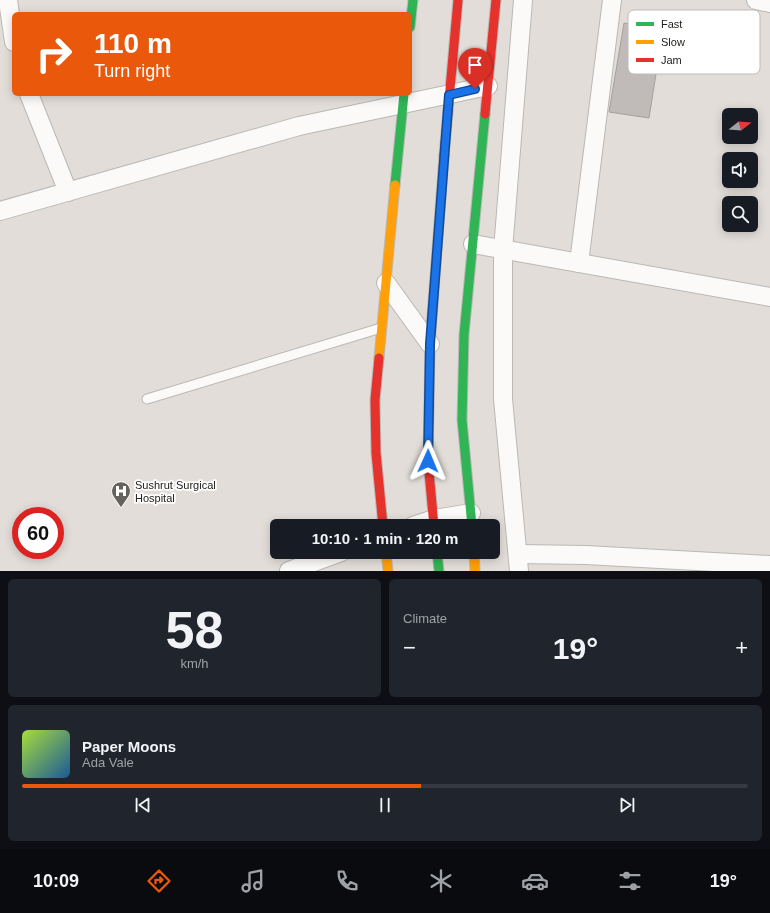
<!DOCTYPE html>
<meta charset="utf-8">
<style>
body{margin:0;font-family:Helvetica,sans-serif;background:#20242c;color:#f1f3f6;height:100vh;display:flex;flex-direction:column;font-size:15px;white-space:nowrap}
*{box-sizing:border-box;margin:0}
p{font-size:13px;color:#9ea1a6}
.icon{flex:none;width:22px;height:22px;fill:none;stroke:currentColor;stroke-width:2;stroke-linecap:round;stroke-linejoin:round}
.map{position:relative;height:571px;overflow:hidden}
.details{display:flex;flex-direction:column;gap:8px;padding:8px;background:#0d0f14;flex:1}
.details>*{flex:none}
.banner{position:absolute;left:12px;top:12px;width:400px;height:84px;border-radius:6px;box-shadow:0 2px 10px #0003;background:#ea580c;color:#fff;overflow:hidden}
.needle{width:26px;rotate:73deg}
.tools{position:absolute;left:722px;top:108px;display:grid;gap:8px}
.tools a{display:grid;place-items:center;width:36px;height:36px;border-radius:6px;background:#171b24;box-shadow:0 2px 10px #0003;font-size:20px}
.speed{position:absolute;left:12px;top:507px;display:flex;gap:8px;font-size:20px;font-weight:700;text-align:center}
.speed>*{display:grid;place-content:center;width:52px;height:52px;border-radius:50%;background:#171b24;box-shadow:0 2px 10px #0003;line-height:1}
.speed .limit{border:6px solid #d22;background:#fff;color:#111}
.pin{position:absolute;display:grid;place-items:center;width:34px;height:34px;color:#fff;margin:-41px -17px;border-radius:50% 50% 50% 0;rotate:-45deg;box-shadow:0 0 4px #0007}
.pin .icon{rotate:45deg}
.me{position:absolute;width:44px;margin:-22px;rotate:1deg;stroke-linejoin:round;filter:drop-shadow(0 0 3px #0008)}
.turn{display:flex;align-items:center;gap:14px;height:84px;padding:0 16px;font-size:18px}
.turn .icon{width:52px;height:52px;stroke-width:2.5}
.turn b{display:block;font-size:28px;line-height:34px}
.big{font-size:30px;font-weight:700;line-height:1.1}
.details .widget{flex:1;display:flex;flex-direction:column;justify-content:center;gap:6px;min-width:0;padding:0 14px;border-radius:6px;background:#20242c}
.details .dial{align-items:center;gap:0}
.dial b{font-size:52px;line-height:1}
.song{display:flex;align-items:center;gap:12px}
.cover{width:48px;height:48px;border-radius:6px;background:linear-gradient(135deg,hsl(80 70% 55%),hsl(210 70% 35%))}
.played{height:4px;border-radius:2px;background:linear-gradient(90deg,#ea580c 55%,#363941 55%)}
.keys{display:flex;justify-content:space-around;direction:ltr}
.heat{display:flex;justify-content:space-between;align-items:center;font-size:22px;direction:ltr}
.details .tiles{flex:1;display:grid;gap:8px;grid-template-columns:1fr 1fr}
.widget:last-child{grid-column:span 2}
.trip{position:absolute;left:270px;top:519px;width:230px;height:40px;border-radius:6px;background:#171b24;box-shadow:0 2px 10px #0003;font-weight:700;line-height:40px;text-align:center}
.tab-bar{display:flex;height:64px;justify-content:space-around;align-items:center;background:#090b0e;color:#9ea1a6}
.tab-bar .icon{width:28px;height:28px}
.tab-bar .selected{color:#ea580c}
.tab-bar b{font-size:18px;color:#f1f3f6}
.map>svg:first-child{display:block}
.building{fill:#c0bbb9;stroke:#a4a09d}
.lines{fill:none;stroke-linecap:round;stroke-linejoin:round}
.lane-casing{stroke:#bbb8b4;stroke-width:11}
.street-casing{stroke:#bbb8b4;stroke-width:20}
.fast-casing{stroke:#bbb8b4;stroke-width:11}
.slow-casing{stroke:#bbb8b4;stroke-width:11}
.jam-casing{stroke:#bbb8b4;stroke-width:11}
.lane{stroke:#fbfaf9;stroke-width:9}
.street{stroke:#fbfaf9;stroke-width:18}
.fast{stroke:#30b455;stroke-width:9}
.slow{stroke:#ff9f0a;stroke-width:9}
.jam{stroke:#e5322d;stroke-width:9}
.route-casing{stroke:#114b97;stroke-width:10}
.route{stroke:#1a73e8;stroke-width:7}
.labels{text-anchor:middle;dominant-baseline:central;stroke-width:3.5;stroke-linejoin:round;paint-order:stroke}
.poi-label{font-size:11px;fill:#23211d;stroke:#fff;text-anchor:start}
.key{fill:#fff;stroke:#bdbcbb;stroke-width:1}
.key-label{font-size:11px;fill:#23211d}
</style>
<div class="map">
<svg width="770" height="571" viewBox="0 0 770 571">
<rect width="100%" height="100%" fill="#e2ddd8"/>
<polygon class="building" points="624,23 663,30 649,118 609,112"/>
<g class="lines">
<g class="lane-casing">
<polyline id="lane" points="147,399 381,328"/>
</g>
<g class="street-casing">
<g id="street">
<polyline points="8,0 14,42"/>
<polyline points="756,0 770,3"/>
<polyline points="29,94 68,192"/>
<polyline points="0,211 299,126 488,86"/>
<polyline points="473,244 770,297"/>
<polyline points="579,263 612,0"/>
<polyline points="386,283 430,344"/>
<polyline points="413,526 434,519 471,513"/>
<polyline points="518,554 586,555 770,565"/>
<polyline points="289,571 341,552"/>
<polyline points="519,571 503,399 503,250 523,0"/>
</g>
</g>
<g class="fast-casing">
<g id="fast">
<polyline points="410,27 413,0"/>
<polyline points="395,185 404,94"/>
<polyline points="472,526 462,420 464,335 485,114"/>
<polyline points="437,552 439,571"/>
</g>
</g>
<g class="slow-casing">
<g id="slow">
<polyline points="379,358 395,185"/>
<polyline points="429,405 430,344 444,156"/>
<polyline points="386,552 388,571"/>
<polyline points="474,552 475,571"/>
</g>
</g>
<g class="jam-casing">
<g id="jam">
<polyline points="485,114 496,0"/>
<polyline points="444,156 458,0"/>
<polyline points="379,358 375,400 376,453 383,526"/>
<polyline points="429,405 428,461 434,526"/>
</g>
</g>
<use href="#lane" class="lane"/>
<use href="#street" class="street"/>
<use href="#fast" class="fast"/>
<use href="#slow" class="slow"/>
<use href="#jam" class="jam"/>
</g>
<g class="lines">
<g class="route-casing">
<polyline id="route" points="428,461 430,344 449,95 475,89"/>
</g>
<use href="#route" class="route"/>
</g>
<defs>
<g id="hospital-pin" transform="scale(1)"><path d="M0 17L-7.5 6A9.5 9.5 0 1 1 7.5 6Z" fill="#66635e" stroke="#fff"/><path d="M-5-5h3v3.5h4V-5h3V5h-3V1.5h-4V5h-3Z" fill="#fff"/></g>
</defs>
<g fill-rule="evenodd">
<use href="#hospital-pin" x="121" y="491"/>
</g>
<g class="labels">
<g class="poi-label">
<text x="135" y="485">Sushrut Surgical<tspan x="135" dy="13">Hospital</tspan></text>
</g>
</g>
<rect x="628" y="10" width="132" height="64" rx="6" class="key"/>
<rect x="636" y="22" width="18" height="4" fill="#30b455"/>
<rect x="636" y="40" width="18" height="4" fill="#ff9f0a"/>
<rect x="636" y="58" width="18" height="4" fill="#e5322d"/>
<g class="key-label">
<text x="661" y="28">Fast</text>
<text x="661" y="46">Slow</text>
<text x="661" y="64">Jam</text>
</g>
</svg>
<div class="tools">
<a><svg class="needle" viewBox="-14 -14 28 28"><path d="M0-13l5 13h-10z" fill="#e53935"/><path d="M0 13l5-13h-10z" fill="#9ea1a6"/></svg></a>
<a><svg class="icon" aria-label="sound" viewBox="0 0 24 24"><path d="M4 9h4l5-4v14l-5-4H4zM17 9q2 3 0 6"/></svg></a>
<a><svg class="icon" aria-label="search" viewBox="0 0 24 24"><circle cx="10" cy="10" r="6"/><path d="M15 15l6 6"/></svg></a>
</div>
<div class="speed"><div class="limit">60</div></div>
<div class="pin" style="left:475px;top:89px;background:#d93025"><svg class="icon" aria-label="arrive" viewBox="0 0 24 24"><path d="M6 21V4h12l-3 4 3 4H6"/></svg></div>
<svg class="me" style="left:428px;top:461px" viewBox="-20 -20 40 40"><path d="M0-17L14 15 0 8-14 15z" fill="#1a73e8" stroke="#fff" stroke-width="4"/></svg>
<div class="trip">10:10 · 1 min · 120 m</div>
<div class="banner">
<div class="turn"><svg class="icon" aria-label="right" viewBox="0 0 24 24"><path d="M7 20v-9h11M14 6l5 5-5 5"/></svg><div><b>110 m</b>Turn right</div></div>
</div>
</div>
<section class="details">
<div class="tiles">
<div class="widget dial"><b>58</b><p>km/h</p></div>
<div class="widget"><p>Climate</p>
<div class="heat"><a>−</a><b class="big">19°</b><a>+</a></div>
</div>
<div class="widget">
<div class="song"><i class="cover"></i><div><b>Paper Moons</b><p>Ada Vale</p></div></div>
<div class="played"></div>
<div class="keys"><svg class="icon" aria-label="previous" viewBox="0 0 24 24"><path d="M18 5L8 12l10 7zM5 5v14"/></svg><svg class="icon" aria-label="pause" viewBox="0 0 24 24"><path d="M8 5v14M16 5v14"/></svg><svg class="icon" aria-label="next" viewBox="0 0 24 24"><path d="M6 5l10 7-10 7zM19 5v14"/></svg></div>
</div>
</div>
</section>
<nav class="tab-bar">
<b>10:09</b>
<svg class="icon selected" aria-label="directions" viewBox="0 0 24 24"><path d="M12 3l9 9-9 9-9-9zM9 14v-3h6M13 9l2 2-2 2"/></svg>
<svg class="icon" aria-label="music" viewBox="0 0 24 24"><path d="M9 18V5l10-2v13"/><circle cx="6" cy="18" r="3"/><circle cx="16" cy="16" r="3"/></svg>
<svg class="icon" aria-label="phone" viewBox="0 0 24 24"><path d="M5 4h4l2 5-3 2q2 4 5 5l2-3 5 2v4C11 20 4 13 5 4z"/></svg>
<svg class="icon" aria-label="climate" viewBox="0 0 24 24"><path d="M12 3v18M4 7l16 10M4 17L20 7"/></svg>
<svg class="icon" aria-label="car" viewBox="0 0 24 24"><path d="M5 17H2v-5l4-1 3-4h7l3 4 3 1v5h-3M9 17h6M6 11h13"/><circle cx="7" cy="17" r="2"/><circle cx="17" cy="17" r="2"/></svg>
<svg class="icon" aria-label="filters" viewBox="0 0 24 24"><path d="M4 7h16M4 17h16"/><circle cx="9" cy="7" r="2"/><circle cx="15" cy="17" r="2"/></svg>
<b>19°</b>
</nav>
